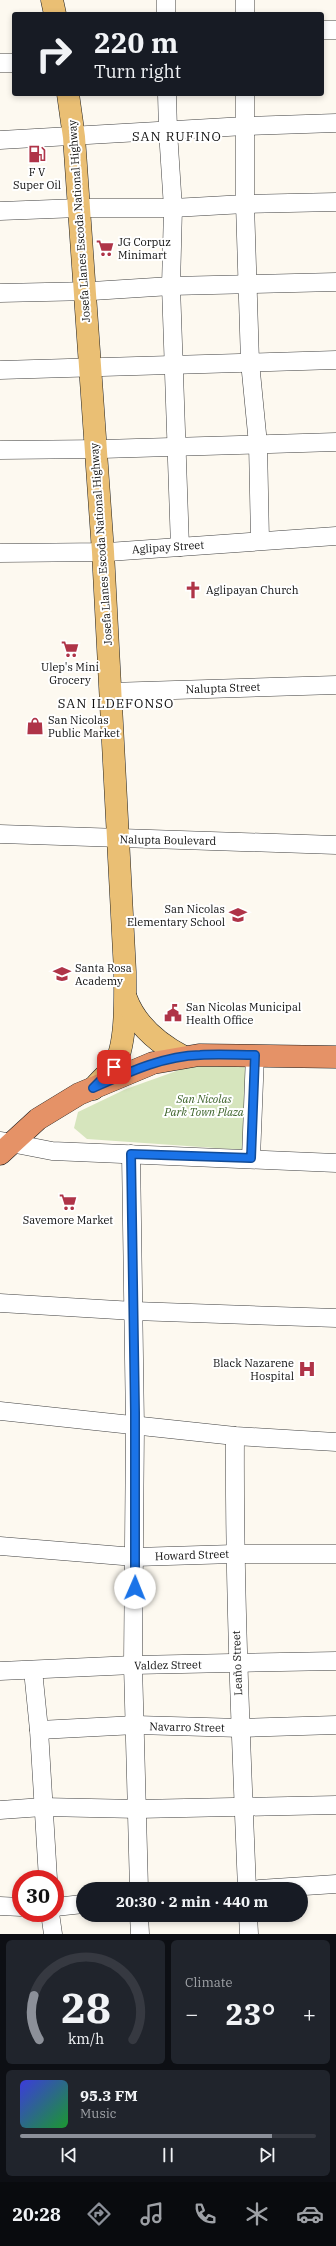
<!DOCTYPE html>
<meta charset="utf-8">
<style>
body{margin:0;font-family:"IBM Plex Serif",serif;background:#20242c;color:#f1f3f6;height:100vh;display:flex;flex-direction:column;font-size:15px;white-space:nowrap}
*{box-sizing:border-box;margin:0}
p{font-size:13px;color:#9ea1a6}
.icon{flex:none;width:22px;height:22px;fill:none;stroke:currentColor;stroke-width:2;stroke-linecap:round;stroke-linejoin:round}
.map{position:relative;height:1934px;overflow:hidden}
.side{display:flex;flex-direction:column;gap:6px;padding:6px;background:#0d0f14;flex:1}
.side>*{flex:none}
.guide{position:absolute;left:12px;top:12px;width:312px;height:84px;border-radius:4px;box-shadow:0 2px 6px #0003;background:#171b24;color:#f1f3f6;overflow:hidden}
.speed{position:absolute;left:12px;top:1870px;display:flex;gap:8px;font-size:20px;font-weight:700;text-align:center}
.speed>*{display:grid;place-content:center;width:52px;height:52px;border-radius:50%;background:#171b24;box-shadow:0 2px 6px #0003;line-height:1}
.speed .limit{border:6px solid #d22;background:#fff;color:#111}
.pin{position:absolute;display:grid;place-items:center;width:34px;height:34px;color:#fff;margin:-17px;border-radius:8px;box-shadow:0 2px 6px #0006}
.me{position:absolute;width:44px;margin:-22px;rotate:1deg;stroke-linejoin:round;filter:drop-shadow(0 0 3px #0008)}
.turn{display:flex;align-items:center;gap:14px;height:84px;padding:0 16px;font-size:18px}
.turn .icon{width:52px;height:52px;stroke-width:2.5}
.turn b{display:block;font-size:28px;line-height:34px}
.big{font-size:30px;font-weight:700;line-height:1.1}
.side .card{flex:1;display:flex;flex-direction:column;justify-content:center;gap:6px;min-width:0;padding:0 14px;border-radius:6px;background:#20242c}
.side .dial{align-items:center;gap:0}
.dial svg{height:104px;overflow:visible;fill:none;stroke:#363941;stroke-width:7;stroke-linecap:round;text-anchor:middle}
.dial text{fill:#f1f3f6;stroke:none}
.song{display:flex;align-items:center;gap:12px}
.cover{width:48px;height:48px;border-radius:6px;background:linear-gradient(135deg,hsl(240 70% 55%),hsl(130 70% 35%))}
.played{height:4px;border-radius:2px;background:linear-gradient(90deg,#8c9099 85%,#363941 85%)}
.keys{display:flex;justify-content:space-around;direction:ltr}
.heat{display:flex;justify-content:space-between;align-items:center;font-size:22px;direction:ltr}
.side .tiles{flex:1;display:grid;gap:6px;grid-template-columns:1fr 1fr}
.card:last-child{grid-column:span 2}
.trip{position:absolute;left:76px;top:1882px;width:232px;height:40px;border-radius:20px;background:#171b24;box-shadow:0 2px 6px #0003;font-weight:700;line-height:40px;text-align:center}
.menu{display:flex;height:64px;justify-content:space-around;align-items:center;background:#090b0e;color:#9ea1a6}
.menu .icon{width:28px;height:28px}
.menu .selected{color:#8c9099}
.menu b{font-size:18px;color:#f1f3f6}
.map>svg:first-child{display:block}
.green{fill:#d6e5bd}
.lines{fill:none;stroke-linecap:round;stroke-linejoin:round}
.minor-casing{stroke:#414141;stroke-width:19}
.major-casing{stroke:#1f1f1f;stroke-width:23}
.highway-casing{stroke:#1f1f1f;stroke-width:23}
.minor{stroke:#fff;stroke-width:18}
.major{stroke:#eabf74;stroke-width:22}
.highway{stroke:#e59267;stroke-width:22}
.route-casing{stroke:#114b97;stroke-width:10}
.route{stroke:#1a73e8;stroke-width:7}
.labels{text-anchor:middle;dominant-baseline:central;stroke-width:4;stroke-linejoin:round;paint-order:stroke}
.poi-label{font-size:11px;fill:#0e0e0e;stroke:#fff;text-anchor:start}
.street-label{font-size:11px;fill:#0e0e0e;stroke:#fff}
.park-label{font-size:11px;font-style:italic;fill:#385f25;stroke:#fff}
.quarter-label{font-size:13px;letter-spacing:1px;fill:#0e0e0e;stroke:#fff}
</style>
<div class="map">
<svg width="336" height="1934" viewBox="0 0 336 1934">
<rect width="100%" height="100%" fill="#fdf9f0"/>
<polygon class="green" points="196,1064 249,1064 244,1150 87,1139 74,1128 78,1112 126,1089"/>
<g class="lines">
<g class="minor-casing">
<g id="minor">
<polyline points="166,0 166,14"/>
<polyline points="245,0 245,14"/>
<polyline points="322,30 336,30"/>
<polyline points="0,63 14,63"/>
<polyline points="167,94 168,131 173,208 171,286 180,547"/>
<polyline points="245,94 245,204 250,362 258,444 260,540"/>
<polyline points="0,140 245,126 336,123"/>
<polyline points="0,211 79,208 173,208 245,204 336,202"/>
<polyline points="0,293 92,291 171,286 336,282"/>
<polyline points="0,370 336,360"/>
<polyline points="0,450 102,449 336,442"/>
<polyline points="0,553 108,552 336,536"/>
<polyline points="110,692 336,685"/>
<polyline points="0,834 336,845"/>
<polyline points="1,1141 52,1151 336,1163"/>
<polyline points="131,1154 135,1426 133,1665 139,1889"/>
<polyline points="251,1158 255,1055"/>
<polyline points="0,1303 134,1311 336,1318"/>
<polyline points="0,1411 235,1436 336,1442"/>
<path d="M235,1436C234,1587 241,1738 247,1889"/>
<polyline points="0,1546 135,1557 234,1554 336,1554"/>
<polyline points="33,1670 39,1730 48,1879"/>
<polyline points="0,1671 133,1665 336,1661"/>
<polyline points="39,1730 136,1725 241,1728 336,1725"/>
<polyline points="0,1810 43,1807 138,1809 336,1805"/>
<polyline points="259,1889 336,1884"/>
<polyline points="0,1906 21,1907"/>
<polyline points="55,1907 83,1904"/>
<polyline points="50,1913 53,1934"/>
<polyline points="139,1915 140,1934"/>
<polyline points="248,1915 249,1934"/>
</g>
</g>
<g class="major-casing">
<g id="major">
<polyline points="52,0 55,14"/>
<path d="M68,94L74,137L103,552L125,972C125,997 127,1045 114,1066C108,1074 99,1081 93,1089"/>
<path d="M126,998C136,1025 159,1044 184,1057"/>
</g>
</g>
<g class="highway-casing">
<polyline id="highway" points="0,1154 38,1119 79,1094 153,1063 199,1055 336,1057"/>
</g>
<use href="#minor" class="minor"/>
<use href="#major" class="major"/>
<use href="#highway" class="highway"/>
</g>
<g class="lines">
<g class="route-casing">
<path id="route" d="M114,1067L93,1088C127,1073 162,1056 200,1055C218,1054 237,1055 255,1055L251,1158L131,1154L135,1412V1588"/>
</g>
<use href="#route" class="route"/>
</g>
<defs>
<g id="fuel-bare" transform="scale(1.38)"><path d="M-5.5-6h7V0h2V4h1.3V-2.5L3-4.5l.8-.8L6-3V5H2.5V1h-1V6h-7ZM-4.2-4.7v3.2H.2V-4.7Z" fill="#af3448" stroke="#fff" stroke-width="2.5" paint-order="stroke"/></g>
<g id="supermarket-bare" transform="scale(1.38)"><path d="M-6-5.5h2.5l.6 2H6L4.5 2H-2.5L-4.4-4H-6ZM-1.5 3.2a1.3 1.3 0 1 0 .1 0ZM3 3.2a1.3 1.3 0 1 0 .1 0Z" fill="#af3448" stroke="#fff" stroke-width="2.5" paint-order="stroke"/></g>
<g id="church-bare" transform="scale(1.38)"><path d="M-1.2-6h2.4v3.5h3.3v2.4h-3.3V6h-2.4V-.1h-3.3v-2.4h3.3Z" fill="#af3448" stroke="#fff" stroke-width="2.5" paint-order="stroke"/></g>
<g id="shop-bare" transform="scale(1.38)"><path d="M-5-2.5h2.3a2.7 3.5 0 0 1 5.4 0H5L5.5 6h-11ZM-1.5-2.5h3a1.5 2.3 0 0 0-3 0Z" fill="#af3448" stroke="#fff" stroke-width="2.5" paint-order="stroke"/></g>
<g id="school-bare" transform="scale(1.38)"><path d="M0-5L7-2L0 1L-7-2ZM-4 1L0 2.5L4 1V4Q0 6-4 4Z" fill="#af3448" stroke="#fff" stroke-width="2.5" paint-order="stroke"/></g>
<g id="civic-bare" transform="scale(1.38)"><path d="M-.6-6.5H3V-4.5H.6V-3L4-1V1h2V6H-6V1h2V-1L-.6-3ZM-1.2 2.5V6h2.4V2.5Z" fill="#af3448" stroke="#fff" stroke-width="2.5" paint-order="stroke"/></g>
<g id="hospital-bare" transform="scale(1.38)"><path d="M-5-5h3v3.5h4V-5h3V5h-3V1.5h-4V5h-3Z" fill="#af3448" stroke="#fff" stroke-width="2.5" paint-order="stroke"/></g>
</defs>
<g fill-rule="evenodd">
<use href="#fuel-bare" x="37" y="154"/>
<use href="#supermarket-bare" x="105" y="248"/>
<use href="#church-bare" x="193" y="590"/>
<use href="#supermarket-bare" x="70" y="649"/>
<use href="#shop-bare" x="35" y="726"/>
<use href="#school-bare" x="238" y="915"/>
<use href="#school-bare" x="62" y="974"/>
<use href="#civic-bare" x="173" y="1013"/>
<use href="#supermarket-bare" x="68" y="1202"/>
<use href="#hospital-bare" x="307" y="1369"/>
</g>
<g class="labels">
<g class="poi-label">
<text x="37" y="172" text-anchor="middle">F V<tspan x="37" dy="13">Super Oil</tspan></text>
<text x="118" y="242">JG Corpuz<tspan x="118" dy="13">Minimart</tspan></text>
<text x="206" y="590">Aglipayan Church</text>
<text x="70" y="667" text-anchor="middle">Ulep's Mini<tspan x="70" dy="13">Grocery</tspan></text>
<text x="48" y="720">San Nicolas<tspan x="48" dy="13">Public Market</tspan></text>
<text x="225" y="909" text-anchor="end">San Nicolas<tspan x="225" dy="13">Elementary School</tspan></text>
<text x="75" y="968">Santa Rosa<tspan x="75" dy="13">Academy</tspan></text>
<text x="186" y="1007">San Nicolas Municipal<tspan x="186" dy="13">Health Office</tspan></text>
<text x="68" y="1220" text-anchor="middle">Savemore Market</text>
<text x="294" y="1363" text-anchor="end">Black Nazarene<tspan x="294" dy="13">Hospital</tspan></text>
</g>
<g class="street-label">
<text transform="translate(79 221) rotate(-94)">Josefa Llanes Escoda National Highway</text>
<text transform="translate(101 544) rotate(-94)">Josefa Llanes Escoda National Highway</text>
<text transform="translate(168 547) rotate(-4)">Aglipay Street</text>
<text transform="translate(223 688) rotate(-2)">Nalupta Street</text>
<text transform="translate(168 840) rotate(1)">Nalupta Boulevard</text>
<text transform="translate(192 1555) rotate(-2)">Howard Street</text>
<text transform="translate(237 1663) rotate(-92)">Leaño Street</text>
<text transform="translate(168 1665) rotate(-1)">Valdez Street</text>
<text transform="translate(187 1727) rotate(1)">Navarro Street</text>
</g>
<g class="park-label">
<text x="204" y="1099">San Nicolas<tspan x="204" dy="13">Park Town Plaza</tspan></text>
</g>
<g class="quarter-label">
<text x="177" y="136">SAN RUFINO</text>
<text x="116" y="703">SAN ILDEFONSO</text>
</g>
</g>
</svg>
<div class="speed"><div class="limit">30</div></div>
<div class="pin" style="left:114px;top:1067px;background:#d93025"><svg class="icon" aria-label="arrive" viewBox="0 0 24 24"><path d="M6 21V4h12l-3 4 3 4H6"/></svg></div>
<svg class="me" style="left:135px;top:1588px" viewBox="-20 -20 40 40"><circle r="19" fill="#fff"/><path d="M0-13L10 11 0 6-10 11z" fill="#1a73e8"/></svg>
<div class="trip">20:30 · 2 min · 440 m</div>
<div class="guide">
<div class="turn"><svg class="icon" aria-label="right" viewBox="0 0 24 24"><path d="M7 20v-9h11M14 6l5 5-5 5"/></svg><div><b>220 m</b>Turn right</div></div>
</div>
</div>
<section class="side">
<div class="tiles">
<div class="card dial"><svg viewBox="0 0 100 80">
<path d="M14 69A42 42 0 1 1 86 69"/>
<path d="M14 69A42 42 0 0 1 10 35" stroke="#8c9099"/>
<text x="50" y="56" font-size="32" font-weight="700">28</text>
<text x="50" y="72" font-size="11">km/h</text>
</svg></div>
<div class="card"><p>Climate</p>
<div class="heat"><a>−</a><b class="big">23°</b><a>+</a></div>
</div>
<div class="card">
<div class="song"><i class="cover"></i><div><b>95.3 FM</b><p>Music</p></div></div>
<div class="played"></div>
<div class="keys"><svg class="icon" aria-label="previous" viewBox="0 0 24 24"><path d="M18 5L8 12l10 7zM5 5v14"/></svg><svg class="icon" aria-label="pause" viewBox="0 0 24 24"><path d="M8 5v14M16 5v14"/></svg><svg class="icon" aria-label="next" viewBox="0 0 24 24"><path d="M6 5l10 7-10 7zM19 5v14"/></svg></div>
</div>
</div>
</section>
<nav class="menu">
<b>20:28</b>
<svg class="icon selected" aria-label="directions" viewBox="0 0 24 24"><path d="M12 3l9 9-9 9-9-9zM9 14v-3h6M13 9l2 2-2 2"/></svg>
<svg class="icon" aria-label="music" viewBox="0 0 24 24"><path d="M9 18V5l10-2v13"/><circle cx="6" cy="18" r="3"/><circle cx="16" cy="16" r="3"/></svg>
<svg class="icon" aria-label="phone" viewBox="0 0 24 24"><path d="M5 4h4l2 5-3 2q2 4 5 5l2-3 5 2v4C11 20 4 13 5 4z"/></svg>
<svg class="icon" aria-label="climate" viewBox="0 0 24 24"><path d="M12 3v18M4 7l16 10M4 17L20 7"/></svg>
<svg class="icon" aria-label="car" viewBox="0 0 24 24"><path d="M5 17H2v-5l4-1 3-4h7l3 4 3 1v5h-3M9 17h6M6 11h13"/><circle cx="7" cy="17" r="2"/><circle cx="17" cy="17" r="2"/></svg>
</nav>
